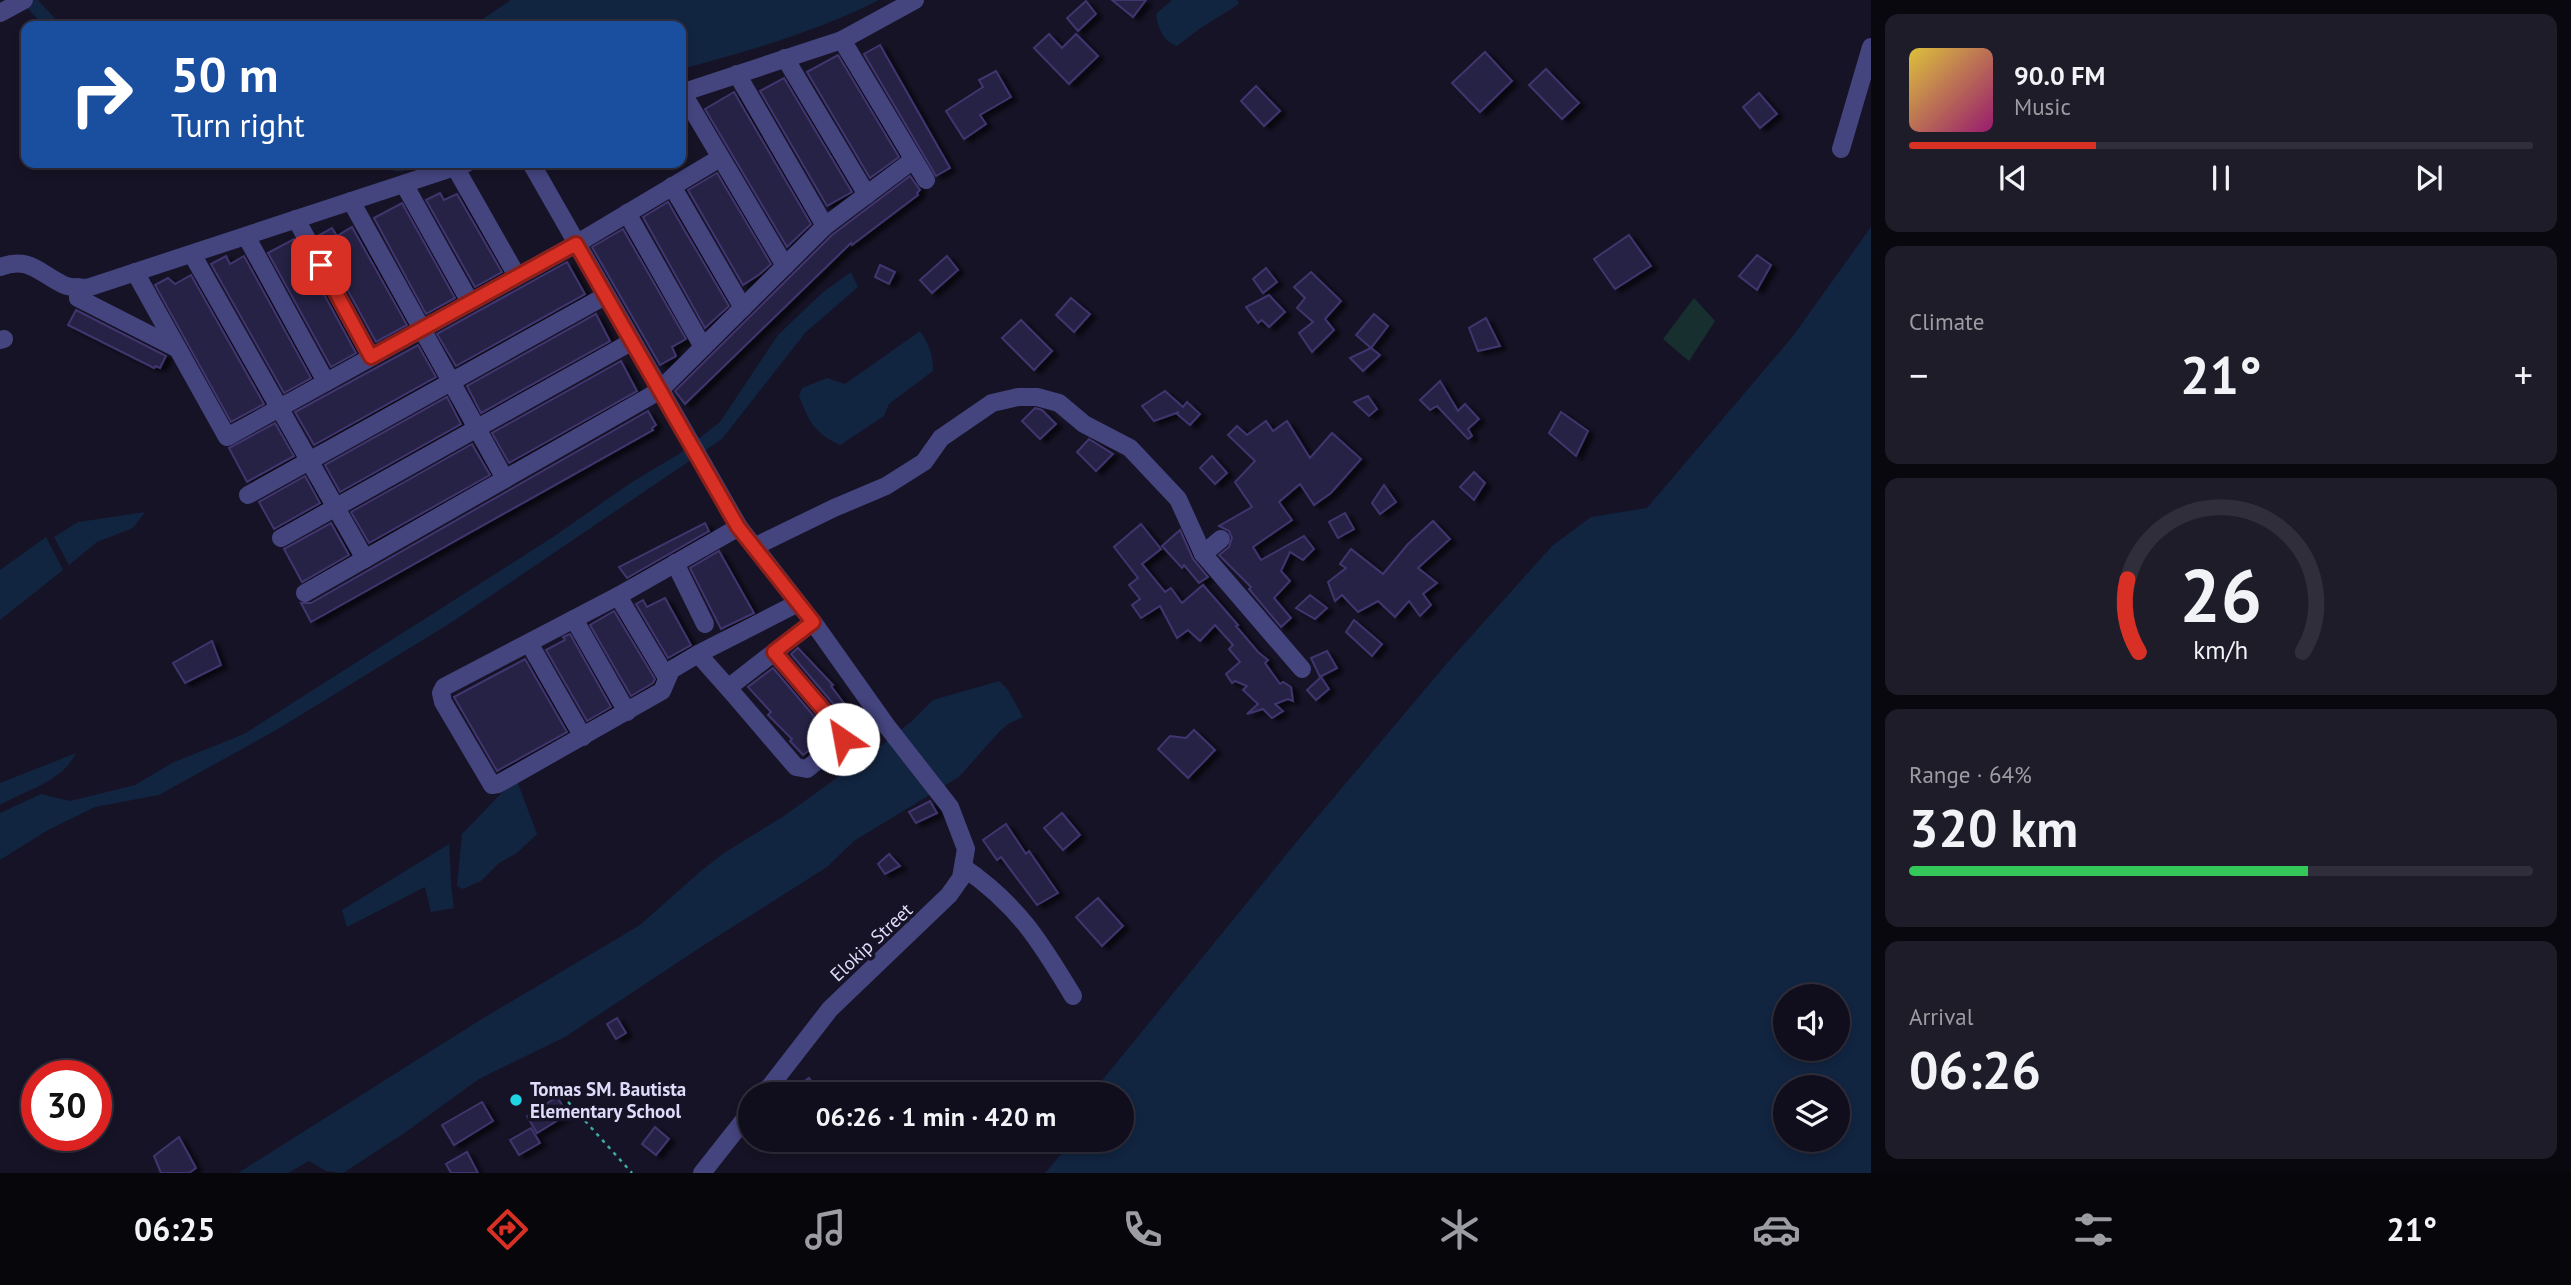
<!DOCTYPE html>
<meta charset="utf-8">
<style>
body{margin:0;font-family:"PT Sans",sans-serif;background:#1e1c29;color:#f1f3f6;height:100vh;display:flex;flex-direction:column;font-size:26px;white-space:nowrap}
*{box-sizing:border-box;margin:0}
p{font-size:23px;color:#9c9ca3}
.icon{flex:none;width:38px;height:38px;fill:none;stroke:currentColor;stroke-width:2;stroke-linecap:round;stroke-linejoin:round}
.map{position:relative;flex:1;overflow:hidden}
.panel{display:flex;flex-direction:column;gap:14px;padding:14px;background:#09080f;width:700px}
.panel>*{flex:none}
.guide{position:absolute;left:21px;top:21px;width:665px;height:147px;border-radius:14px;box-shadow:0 4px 10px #0003,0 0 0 2px #302e3b;background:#1a4fa0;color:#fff;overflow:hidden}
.fabs{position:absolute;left:1773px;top:984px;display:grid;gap:14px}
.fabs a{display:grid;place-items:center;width:77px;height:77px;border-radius:50%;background:#100e1c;box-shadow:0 4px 10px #0003,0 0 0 2px #302e3b;font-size:35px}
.speed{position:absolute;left:21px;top:1060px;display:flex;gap:14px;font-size:35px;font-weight:700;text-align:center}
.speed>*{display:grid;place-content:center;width:91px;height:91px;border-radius:50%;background:#100e1c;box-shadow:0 4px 10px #0003,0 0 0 2px #302e3b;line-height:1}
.speed .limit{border:10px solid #d22;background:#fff;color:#111}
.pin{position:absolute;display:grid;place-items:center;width:60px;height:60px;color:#fff;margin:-30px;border-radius:14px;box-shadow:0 4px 10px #0006}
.me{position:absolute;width:77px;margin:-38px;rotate:327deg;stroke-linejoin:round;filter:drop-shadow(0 0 5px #0008)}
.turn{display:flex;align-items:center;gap:24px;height:147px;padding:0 35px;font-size:32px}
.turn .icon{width:91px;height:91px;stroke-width:2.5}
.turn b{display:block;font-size:49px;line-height:60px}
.big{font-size:52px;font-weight:800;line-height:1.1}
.panel .widget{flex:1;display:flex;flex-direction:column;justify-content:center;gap:10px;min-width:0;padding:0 24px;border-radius:14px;background:#1e1c29}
.panel .dial{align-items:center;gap:0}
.dial svg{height:182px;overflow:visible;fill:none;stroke:#302e3b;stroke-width:7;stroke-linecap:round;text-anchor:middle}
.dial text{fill:#f1f3f6;stroke:none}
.song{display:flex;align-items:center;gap:21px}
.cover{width:84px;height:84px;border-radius:10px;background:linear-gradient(135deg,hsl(50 70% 55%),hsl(320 70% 35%))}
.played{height:7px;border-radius:4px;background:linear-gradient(90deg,#d93025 30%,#302e3b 30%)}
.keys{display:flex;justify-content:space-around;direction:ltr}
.heat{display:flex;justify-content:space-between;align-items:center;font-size:38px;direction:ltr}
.charge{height:10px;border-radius:5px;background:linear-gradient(90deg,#34c759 64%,#302e3b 0)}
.trip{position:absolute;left:738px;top:1082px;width:396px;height:70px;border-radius:35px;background:#100e1c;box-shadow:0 4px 10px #0003,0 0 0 2px #302e3b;font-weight:800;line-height:70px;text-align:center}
.tabs{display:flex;height:112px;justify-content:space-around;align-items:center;background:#06060b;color:#9c9ca3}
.tabs .icon{width:49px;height:49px}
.tabs .selected{color:#d93025}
.tabs b{font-size:32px;color:#f1f3f6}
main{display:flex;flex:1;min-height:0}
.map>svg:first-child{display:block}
.green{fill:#172f2e}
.water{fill:#112440;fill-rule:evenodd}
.building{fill:#272145;stroke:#40366e;stroke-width:2;filter:url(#shadow)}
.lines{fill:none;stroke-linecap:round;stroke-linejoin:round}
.path{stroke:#3faba2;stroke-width:2.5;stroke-dasharray:3.5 5;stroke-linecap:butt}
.minor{stroke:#44447f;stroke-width:18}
.route-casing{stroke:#8d1f18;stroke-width:18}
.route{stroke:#d93025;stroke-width:12}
.poi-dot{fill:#20d4e3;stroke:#161326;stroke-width:2.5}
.labels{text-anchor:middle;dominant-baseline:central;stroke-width:7;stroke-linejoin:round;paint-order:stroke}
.street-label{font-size:19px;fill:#dfdcfb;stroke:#161326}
.poi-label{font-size:19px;font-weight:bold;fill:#dfdcfb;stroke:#161326;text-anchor:start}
</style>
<main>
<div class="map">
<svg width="1871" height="1173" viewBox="0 0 1871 1173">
<defs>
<filter id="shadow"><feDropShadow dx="6" dy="3.5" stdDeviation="2" flood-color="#0009"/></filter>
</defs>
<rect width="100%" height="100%" fill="#161326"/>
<polygon class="green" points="1694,298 1715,321 1689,361 1663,339"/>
<g class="water">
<polygon points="20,0 38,0 62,26 44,26"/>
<path d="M511,0H879C821,30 744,53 681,69V26H463L481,20Z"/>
<path d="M1172,0H1237L1239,4L1199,29L1177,46C1163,41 1158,29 1156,14Z"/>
<path d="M373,163H427C404,172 396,176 373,163Z"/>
<path d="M1871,227V1173H1045L1074,1139H1122V1094H1091L1303,834L1448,662L1552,546L1591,517L1647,508L1793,336ZM1785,996H1838V1048H1785ZM1785,1087H1838V1139H1785Z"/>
<polygon points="851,272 858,287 805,333 722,439 452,622 278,729 159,795 95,807 48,830 0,860 0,813 41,794 70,801 135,785 172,763 244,734 553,537 632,482 679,454 720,422 778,335 822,293"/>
<path d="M920,331C929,345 933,354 933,371L889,404L884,416L840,445C814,433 809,421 799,396L802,388L827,378L845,384Z"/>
<polygon points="145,512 133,528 97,542 69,565 54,537 78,522"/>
<polygon points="46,537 63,570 0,620 0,570"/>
<polygon points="999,681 1008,690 1023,717 1008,724 999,732 959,777 854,841 827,867 701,947 565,1037 479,1079 403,1134 343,1173 326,1171 309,1161 288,1173 238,1173 480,1020 640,925 702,870 724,853 784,816 878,748 912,721 933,700"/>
<path d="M76,753C62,782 26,790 0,805V783Z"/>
<polygon points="516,778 537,834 517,853 499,863 481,881 463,889 457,886 462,834"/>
<path d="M449,844C451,866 450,886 454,908L431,912L425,887L347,927L342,910Z"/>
</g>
<g class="building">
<polygon points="1112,0 1146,0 1133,17"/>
<polygon points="1086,1 1096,14 1078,31 1067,18"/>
<polygon points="1049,34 1062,48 1076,34 1098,56 1069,84 1034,48"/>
<polygon points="880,45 950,168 936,176 864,54"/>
<polygon points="1485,52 1512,81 1480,112 1452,83"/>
<polygon points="838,55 899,157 870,178 807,72"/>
<polygon points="1546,69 1579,103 1562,119 1529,85"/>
<polygon points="996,71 1011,97 980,115 986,124 964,139 946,111 983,87 979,80"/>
<polygon points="784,78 852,192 827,206 760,91"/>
<polygon points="1256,86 1280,111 1264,126 1241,101"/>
<polygon points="734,92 811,224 787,247 705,109"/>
<polygon points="1759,93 1777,114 1760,128 1743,107"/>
<polygon points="717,173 771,264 760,274 743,285 688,190"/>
<polygon points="910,176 920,190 917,193 918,195 852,245 851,243 685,404 675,391 832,235"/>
<polygon points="440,193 444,200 457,194 502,272 475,287 426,200"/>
<polygon points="668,202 729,306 705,328 643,217"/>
<polygon points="402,203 455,298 426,314 374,218"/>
<polygon points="352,227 407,325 376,342 318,236 332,228 337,236"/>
<polygon points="623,229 686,339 672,347 676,356 660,365 592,247"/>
<polygon points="1629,235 1651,266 1615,289 1594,259"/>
<polygon points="294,239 356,353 331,367 268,253"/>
<polygon points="1757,255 1771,265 1757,290 1739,276"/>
<polygon points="226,256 230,264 244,256 311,378 284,393 211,264"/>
<polygon points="947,256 958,270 932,293 920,280"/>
<polygon points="567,262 585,294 456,366 437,334"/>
<polygon points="880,265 895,272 889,284 875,277"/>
<polygon points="1266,268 1277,282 1263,293 1253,279"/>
<polygon points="1311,272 1341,301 1325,319 1334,330 1312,352 1299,333 1313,322 1297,308 1305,298 1294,287"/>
<polygon points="191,275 264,404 231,422 155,285 168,278 175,284"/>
<polygon points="1269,295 1285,312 1269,327 1262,320 1258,323 1246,307"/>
<polygon points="1071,298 1090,314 1074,332 1056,315"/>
<polygon points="76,310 166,356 160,368 156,366 154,368 68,325"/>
<polygon points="596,314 610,341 481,413 467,386"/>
<polygon points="1374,314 1388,326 1371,348 1356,335"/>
<polygon points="1486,318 1500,346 1478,351 1469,328"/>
<polygon points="1021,320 1052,351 1034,370 1002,338"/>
<polygon points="418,345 436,377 314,445 295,412"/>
<polygon points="1371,348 1380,355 1363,371 1350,358"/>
<polygon points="621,361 637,391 509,463 492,433"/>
<polygon points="1440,381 1458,411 1465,404 1479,419 1468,429 1472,436 1468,439 1437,406 1430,410 1420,400"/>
<polygon points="1165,391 1183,407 1187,402 1200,414 1190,425 1177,414 1179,412 1154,421 1142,406"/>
<polygon points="1368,396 1377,409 1369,416 1354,402"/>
<polygon points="447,397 461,424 340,492 325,465"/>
<polygon points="1035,408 1042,410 1056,424 1040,439 1022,421"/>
<polygon points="648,411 656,425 652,428 653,430 311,622 301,603 311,603"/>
<polygon points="1561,412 1588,431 1576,456 1549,433"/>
<polygon points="1266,421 1273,431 1287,421 1310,458 1332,433 1361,459 1331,493 1314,505 1300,484 1279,502 1292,520 1253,547 1261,560 1304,536 1314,549 1303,560 1290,552 1281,571 1290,581 1274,598 1291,618 1281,627 1249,589 1251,587 1219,555 1229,547 1232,538 1229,531 1219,526 1252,507 1235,482 1255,461 1228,435 1237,426 1247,435"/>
<polygon points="275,423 294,456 247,482 229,448"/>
<polygon points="1089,439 1113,454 1096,471 1077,452"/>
<polygon points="472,444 490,475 369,543 351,512"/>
<polygon points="1212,456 1227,473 1215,484 1200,468"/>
<polygon points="1474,472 1485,483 1474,500 1460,487"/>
<polygon points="305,476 320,503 274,529 259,502"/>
<polygon points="1384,485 1396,502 1380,514 1372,503"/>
<polygon points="1345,513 1354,529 1338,538 1329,522"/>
<polygon points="1433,521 1450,539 1418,568 1437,583 1423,594 1431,605 1420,616 1409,601 1395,617 1378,601 1358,612 1342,595 1335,601 1328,582 1346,568 1340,564 1351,549 1383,574 1408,544"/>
<polygon points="331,523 349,555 302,582 284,549"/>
<polygon points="705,523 709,531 627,578 619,567"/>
<polygon points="1141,524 1161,549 1142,564 1165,592 1171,588 1182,603 1203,585 1238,625 1236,626 1258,652 1268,660 1265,663 1280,684 1283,682 1291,687 1293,701 1288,699 1275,704 1283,711 1272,718 1263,709 1247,714 1258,704 1243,690 1247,686 1235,681 1232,683 1226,674 1240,662 1229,649 1233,645 1215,625 1200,641 1188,630 1177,638 1160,606 1141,618 1132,605 1140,599 1129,585 1138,578 1114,547"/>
<polygon points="1180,530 1193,559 1208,577 1199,583 1184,565 1182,568 1162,546"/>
<polygon points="719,551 754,613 721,629 690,568"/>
<polygon points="1310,595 1327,608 1315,619 1296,608"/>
<polygon points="665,598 691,645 668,658 636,604 643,600 647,607"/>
<polygon points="614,611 655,679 653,683 631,696 590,625"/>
<polygon points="1354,620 1382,644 1372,656 1346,632"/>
<polygon points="570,634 611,707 587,721 546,650 565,640 563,637"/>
<polygon points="212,641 221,665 185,683 173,663"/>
<polygon points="798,648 833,685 831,686 853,715 847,720 791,654"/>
<polygon points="1327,651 1337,668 1320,677 1311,658"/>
<polygon points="525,659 567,732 497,771 454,697"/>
<polygon points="773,668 830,735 803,755 790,741 792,739 768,715 771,712 748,687"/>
<polygon points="1321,677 1329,689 1316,700 1307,690"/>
<polygon points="1194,730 1215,750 1188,778 1158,749 1170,736 1186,738"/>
<polygon points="930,801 937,813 916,823 909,812"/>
<polygon points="1062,813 1080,835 1063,850 1044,828"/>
<polygon points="1006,824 1026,854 1029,851 1058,893 1037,905 1001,857 997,860 983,840"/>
<polygon points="889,854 900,866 885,874 878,864"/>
<polygon points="1098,898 1123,926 1102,946 1076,917"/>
<polygon points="617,1018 626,1033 616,1039 607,1024"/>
<polygon points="809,1078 821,1094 794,1089"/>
<polygon points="557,1097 568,1114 537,1133 527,1116"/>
<polygon points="482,1102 493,1121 454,1145 442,1125"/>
<polygon points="655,1127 669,1139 656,1155 642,1144"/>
<polygon points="531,1128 540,1143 519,1155 510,1140"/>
<polygon points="179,1137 196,1168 189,1173 161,1173 154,1156"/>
<polygon points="467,1152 478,1173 451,1173 446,1164"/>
</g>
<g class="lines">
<polyline class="path" points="551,1083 632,1173"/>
<g class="minor">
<polyline points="0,13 24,0"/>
<polyline points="842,40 926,180"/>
<polyline points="785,58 867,195"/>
<polyline points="737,74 825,226"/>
<polyline points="682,92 785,266"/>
<polyline points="681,93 842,40 915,0"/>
<polyline points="1841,149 1871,47"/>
<polyline points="531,163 739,527 813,622 886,725 950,807 966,849 961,878 949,895 830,1009 764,1094"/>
<polyline points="455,167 517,276"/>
<polyline points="404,184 470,302"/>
<polyline points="672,186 743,308"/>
<polyline points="351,201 505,479"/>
<polyline points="627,213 703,347"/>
<polyline points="296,219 371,357"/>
<polyline points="246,236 326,382"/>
<polyline points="192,254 365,559"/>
<path d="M0,267C29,256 39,273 64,285C70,288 79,287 87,288L467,163"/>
<polyline points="135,272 227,437 576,244 720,158"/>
<polyline points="78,287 78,298 178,349"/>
<polyline points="0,340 4,339"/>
<polyline points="248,495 605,296"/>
<polyline points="281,538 631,342"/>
<polyline points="754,547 834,508 886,486 924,462 941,438 992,403 1018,397 1037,397 1059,403 1084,424 1130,448 1178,499 1203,554 1302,669"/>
<polyline points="1203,554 1221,539"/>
<polyline points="675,563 705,624"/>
<polyline points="305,593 659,391 825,226 913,160"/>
<polyline points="618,596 667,678"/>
<polyline points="574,619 627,712"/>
<polyline points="529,643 583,737"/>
<polyline points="774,652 844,734 843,739 807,769 796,767 730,690 733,684 813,622"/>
<polyline points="698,654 798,603"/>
<polyline points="730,690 698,654 671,670 662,691 498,784 492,785 443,702 441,693 444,687 618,596 739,527"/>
<path d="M963,867C1018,905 1040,941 1073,996"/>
<polyline points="702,1173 751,1111"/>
</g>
</g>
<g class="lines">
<g class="route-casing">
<polyline id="route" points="321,265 371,357 576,244 738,527 813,622 774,652 844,734 843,739"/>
</g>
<use href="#route" class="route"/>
</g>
<circle class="poi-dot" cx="516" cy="1100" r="7"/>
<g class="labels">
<g class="street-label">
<text transform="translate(871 942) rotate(-43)">Elokip Street</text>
</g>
<g class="poi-label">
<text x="530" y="1089">Tomas SM. Bautista<tspan x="530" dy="22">Elementary School</tspan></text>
</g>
</g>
</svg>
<div class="fabs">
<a><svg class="icon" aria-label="sound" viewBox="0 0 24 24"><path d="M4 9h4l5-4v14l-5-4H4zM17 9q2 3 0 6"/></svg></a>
<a><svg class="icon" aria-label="layers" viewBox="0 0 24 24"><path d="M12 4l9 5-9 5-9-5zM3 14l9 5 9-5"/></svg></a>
</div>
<div class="speed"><div class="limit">30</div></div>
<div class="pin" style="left:321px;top:265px;background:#d93025"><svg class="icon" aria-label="arrive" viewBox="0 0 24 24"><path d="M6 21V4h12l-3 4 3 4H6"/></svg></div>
<svg class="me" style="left:843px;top:739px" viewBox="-20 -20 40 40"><circle r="19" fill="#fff"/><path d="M0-13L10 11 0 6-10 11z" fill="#d93025"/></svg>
<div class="trip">06:26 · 1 min · 420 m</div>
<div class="guide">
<div class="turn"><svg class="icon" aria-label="right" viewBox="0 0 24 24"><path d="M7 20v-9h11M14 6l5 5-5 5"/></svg><div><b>50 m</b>Turn right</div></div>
</div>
</div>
<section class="panel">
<div class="widget">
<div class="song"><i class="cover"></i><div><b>90.0 FM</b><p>Music</p></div></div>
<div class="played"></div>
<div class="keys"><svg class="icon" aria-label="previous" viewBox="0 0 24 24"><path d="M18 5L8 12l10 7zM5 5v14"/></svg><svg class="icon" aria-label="pause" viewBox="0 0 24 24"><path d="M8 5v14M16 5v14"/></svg><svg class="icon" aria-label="next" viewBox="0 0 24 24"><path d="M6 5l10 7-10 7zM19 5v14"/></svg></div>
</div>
<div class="widget"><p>Climate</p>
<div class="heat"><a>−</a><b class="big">21°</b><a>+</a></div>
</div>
<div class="widget dial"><svg viewBox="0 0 100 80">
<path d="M14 69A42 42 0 1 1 86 69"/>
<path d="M14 69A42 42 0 0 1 9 37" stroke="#d93025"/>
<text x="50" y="56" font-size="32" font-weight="700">26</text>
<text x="50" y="72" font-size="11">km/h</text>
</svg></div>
<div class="widget"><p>Range · 64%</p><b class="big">320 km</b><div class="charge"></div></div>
<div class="widget"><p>Arrival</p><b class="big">06:26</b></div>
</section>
</main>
<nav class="tabs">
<b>06:25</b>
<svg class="icon selected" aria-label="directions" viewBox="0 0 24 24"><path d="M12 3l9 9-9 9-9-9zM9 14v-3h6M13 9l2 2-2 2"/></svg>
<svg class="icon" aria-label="music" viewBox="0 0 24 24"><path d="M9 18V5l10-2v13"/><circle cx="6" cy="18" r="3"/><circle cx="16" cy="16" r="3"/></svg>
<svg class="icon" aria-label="phone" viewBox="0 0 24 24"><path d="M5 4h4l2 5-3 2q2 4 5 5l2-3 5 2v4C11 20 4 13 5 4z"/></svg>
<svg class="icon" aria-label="climate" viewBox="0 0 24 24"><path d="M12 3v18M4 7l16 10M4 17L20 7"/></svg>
<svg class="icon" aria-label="car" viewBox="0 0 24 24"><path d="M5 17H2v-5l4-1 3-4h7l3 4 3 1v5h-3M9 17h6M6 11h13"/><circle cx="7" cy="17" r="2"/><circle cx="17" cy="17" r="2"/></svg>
<svg class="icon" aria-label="filters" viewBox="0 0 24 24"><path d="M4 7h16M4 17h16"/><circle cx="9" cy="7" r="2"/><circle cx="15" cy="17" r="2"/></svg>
<b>21°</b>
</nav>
